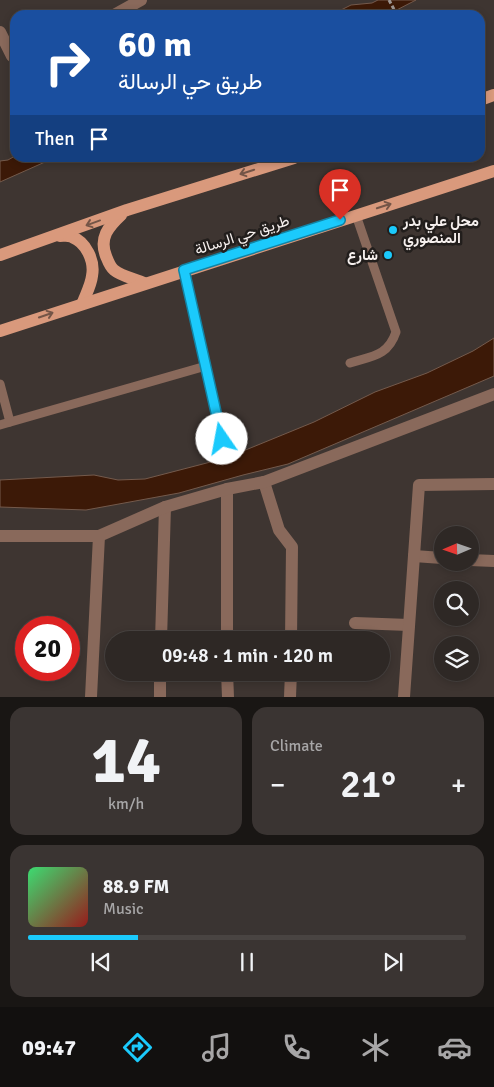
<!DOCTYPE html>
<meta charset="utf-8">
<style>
body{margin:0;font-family:Signika,Vazirmatn,sans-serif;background:#3a3432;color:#f1f3f6;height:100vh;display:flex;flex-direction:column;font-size:19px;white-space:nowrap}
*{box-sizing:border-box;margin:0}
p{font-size:16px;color:#a7a6a7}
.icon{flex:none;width:28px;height:28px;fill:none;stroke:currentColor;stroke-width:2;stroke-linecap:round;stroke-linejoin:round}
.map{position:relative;height:697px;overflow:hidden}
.drawer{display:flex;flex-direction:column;gap:10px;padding:10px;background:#191614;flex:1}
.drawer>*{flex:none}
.hud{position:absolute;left:10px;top:10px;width:475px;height:152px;border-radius:15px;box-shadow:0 2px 8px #0003,0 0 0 1px #494442;background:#1a4fa0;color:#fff;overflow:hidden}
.needle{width:32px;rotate:268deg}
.fabs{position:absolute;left:434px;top:526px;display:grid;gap:10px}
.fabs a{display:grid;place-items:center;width:45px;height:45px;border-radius:50%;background:#2e2825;box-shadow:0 2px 8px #0003,0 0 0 1px #494442;font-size:25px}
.speed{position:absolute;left:15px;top:616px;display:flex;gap:10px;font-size:25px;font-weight:700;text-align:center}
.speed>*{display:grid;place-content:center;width:65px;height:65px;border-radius:50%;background:#2e2825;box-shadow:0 2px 8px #0003,0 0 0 1px #494442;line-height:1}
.speed .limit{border:8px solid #d22;background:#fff;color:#111}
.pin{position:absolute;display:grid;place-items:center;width:42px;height:42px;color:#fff;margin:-51px -21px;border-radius:50% 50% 50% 0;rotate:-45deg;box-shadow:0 0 5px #0007}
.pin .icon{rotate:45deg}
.me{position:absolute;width:55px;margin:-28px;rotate:348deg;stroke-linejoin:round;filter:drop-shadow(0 0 4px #0008)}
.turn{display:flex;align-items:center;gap:18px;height:105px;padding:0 25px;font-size:22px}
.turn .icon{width:65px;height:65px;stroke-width:2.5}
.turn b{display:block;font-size:35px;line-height:42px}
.then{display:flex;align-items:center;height:48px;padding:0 25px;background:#0003;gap:10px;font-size:19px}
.big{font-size:38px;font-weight:600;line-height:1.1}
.drawer .tile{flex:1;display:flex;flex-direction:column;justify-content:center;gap:8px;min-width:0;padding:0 18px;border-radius:15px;background:#3a3432}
.drawer .dial{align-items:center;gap:0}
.dial b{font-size:65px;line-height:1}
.song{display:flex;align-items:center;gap:15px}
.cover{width:60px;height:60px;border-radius:8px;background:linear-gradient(135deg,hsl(140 70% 55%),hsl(0 70% 35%))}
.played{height:5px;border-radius:2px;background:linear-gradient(90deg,#1bcafc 25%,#494442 25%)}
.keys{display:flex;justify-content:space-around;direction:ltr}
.heat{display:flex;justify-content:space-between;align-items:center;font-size:28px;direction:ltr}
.drawer .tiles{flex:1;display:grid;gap:10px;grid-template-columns:1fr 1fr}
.tile:last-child{grid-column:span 2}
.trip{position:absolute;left:105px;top:631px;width:285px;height:50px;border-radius:25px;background:#2e2825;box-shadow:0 2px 8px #0003,0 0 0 1px #494442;font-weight:600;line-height:50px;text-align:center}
.tabs{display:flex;height:80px;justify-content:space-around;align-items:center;background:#12100f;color:#a7a6a7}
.tabs .icon{width:35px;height:35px}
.tabs .on{color:#1bcafc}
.tabs b{font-size:22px;color:#f1f3f6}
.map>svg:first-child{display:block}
.water{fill:#3c1907;stroke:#745a4c}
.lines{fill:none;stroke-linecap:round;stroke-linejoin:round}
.path{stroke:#9f9895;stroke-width:3;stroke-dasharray:4 2.5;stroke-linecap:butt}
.service{stroke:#89695b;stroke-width:9}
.minor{stroke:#89695b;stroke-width:12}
.tertiary{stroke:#89695b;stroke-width:12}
.primary{stroke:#d9997c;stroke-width:12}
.oneway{stroke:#745547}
.route-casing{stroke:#1283a4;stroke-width:12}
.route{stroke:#1bcafc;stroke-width:9}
.poi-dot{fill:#1bcafc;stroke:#221e1c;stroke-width:2}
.labels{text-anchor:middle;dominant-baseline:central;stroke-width:5;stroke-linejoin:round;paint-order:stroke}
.poi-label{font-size:15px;font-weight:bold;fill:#f6f0ee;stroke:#221e1c;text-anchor:start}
.street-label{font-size:15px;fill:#f6f0ee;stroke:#221e1c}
</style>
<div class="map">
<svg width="494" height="697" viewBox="0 0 494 697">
<rect width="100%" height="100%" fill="#3e3531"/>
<g class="water">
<polygon points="378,0 416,0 387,15 331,15 351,5 372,3"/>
<polygon points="15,156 15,158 54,158 0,182 0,161 8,160"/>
<polygon points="494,338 494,376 288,464 243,475 179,493 86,510 0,507 0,480 94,475 118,480 145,479 226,458 314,422 375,392 427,373 473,351"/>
</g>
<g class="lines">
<polyline class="path" points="389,0 397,15"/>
<g class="service">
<polyline points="184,270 222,439"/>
<path d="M350,363C372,356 388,356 396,332L356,215"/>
<polyline points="0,384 10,422"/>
<polyline points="0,425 206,366"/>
</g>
<g class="minor">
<polyline points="114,15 141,0"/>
<polyline points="0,32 12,56 15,58"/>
<polyline points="264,482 279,530 292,547 291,640"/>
<polyline points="227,489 227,640"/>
<polyline points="414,556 442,558"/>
<polyline points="470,560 494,561"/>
<polyline points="355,623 409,625"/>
<polyline points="161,640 165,507"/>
<polyline points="227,672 228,697"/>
<polyline points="91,697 99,536"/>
<polyline points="160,697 160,672"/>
<polyline points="290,697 291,672"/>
<polyline points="404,697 419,485 494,484"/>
</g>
<polyline class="tertiary" points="0,536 99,536 165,507 227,489 264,482 494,394"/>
<g class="primary">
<polyline points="480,100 494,95"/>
<path d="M121,215C108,227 99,238 106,256C108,261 110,267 114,270C121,276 135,279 144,283"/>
<path d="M60,236C64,236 68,235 72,237C86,242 95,261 92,276C91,285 86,294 83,302"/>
<polyline points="0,255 127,210 294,158"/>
<polyline points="0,331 494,171"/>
</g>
</g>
<defs><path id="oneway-shaft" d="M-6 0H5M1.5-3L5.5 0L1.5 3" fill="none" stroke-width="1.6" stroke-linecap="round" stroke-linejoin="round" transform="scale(1.25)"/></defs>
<g class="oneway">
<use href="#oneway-shaft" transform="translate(247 172) rotate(162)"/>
<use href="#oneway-shaft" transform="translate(384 206) rotate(-18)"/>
<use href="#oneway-shaft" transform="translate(93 223) rotate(160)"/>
<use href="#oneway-shaft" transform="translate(46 315) rotate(-19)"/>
</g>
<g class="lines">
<g class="route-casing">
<polyline id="route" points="222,439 184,270 340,220"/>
</g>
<use href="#route" class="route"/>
</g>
<g class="poi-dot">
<circle cx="393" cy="230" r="5"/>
<circle cx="388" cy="255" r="5"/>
</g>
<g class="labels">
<g class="poi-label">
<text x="403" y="221">محل علي بدر<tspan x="403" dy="17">المنصوري</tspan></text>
<text x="378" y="255" text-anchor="end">شارع</text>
</g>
<g class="street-label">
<text transform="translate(242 235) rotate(-18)">طريق حي الرسالة</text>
</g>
</g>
</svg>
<div class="fabs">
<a><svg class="needle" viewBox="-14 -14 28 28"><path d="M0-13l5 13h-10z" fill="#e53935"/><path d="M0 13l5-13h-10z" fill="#a7a6a7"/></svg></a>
<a><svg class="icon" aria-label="search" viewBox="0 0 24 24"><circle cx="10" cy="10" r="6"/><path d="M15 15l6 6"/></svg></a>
<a><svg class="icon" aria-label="layers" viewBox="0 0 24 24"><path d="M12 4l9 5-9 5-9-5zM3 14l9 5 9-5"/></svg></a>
</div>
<div class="speed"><div class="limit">20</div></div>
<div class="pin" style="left:340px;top:220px;background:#d93025"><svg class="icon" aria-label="arrive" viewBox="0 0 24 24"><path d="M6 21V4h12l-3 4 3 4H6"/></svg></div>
<svg class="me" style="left:222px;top:439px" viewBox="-20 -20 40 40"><circle r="19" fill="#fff"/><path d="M0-13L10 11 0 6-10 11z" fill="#1bcafc"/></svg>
<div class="trip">09:48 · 1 min · 120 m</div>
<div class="hud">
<div class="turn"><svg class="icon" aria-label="right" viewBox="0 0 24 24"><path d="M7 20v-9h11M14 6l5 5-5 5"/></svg><div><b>60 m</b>طريق حي الرسالة</div></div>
<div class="then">Then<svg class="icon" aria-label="arrive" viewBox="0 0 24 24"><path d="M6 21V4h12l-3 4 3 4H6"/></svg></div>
</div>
</div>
<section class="drawer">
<div class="tiles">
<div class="tile dial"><b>14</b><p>km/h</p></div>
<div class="tile"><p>Climate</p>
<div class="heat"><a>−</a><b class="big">21°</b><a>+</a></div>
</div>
<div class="tile">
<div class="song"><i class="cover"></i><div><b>88.9 FM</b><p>Music</p></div></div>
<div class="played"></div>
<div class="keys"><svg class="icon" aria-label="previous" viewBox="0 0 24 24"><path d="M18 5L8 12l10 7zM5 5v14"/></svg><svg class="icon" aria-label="pause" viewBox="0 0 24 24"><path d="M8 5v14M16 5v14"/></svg><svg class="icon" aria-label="next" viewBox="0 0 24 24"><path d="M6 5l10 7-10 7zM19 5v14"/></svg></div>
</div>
</div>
</section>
<nav class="tabs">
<b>09:47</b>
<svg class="icon on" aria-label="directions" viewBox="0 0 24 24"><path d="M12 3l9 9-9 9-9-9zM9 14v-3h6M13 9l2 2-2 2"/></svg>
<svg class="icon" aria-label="music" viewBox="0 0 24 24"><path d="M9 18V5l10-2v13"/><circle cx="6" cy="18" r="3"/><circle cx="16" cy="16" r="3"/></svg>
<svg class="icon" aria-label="phone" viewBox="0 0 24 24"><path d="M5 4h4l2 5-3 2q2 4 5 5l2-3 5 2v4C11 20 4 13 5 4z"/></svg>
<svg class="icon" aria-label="climate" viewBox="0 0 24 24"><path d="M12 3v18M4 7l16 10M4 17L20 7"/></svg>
<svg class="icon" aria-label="car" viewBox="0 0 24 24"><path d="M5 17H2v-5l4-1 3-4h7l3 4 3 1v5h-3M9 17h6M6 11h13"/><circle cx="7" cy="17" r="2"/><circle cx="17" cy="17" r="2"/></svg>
</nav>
